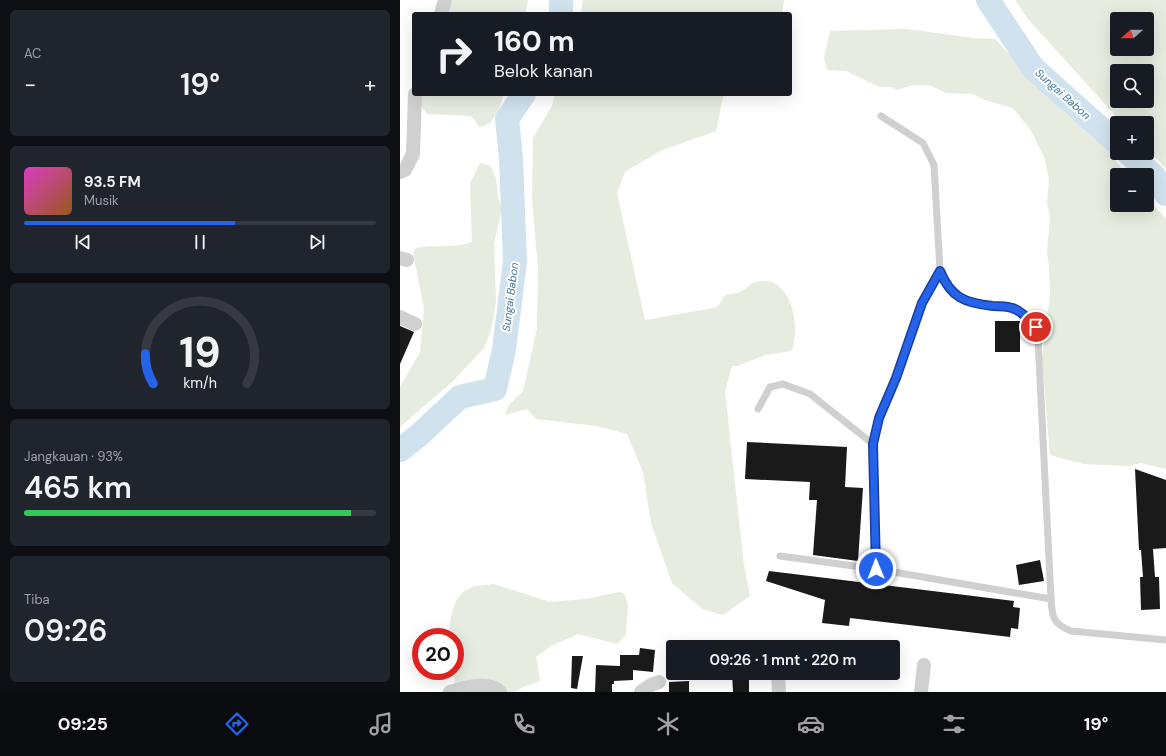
<!DOCTYPE html>
<html lang="id">
<meta charset="utf-8">
<style>
body{margin:0;font-family:"DM Sans",sans-serif;background:#20242c;color:#f1f3f6;height:100vh;display:flex;flex-direction:column;font-size:15px;white-space:nowrap}
*{box-sizing:border-box;margin:0}
p{font-size:13px;color:#9ea1a6}
.icon{flex:none;width:22px;height:22px;fill:none;stroke:currentColor;stroke-width:2;stroke-linecap:round;stroke-linejoin:round}
.map{position:relative;flex:1;overflow:hidden}
.details{display:flex;flex-direction:column;gap:10px;padding:10px;background:#0d0f14;width:400px}
.details>*{flex:none}
.hud{position:absolute;left:12px;top:12px;width:380px;height:84px;border-radius:4px;box-shadow:0 4px 16px #0002;background:#171b24;color:#f1f3f6;overflow:hidden}
.needle{width:26px;rotate:250deg}
.fabs{position:absolute;left:710px;top:12px;display:grid;gap:8px}
.fabs a{display:grid;place-items:center;width:44px;height:44px;border-radius:4px;background:#171b24;box-shadow:0 4px 16px #0002;font-size:20px}
.speed{position:absolute;left:12px;top:628px;display:flex;gap:8px;font-size:20px;font-weight:700;text-align:center}
.speed>*{display:grid;place-content:center;width:52px;height:52px;border-radius:50%;background:#171b24;box-shadow:0 4px 16px #0002;line-height:1}
.speed .limit{border:6px solid #d22;background:#fff;color:#111}
.pin{position:absolute;display:grid;place-items:center;width:34px;height:34px;color:#fff;margin:-17px;border:2px solid #fff;border-radius:50%;box-shadow:0 1px 4px #0007}
.me{position:absolute;width:44px;margin:-22px;rotate:359deg;stroke-linejoin:round;filter:drop-shadow(0 0 3px #0008)}
.turn{display:flex;align-items:center;gap:14px;height:84px;padding:0 16px;font-size:18px}
.turn .icon{width:52px;height:52px;stroke-width:2.5}
.turn b{display:block;font-size:28px;line-height:34px}
.big{font-size:30px;font-weight:600;line-height:1.1}
.details .card{flex:1;display:flex;flex-direction:column;justify-content:center;gap:6px;min-width:0;padding:0 14px;border-radius:6px;background:#20242c}
.details .dial{align-items:center;gap:0}
.dial svg{height:104px;overflow:visible;fill:none;stroke:#363941;stroke-width:7;stroke-linecap:round;text-anchor:middle}
.dial text{fill:#f1f3f6;stroke:none}
.song{display:flex;align-items:center;gap:12px}
.cover{width:48px;height:48px;border-radius:6px;background:linear-gradient(135deg,hsl(310 70% 55%),hsl(30 70% 35%))}
.played{height:4px;border-radius:2px;background:linear-gradient(90deg,#2563eb 60%,#363941 60%)}
.keys{display:flex;justify-content:space-around;direction:ltr}
.heat{display:flex;justify-content:space-between;align-items:center;font-size:22px;direction:ltr}
.charge{height:6px;border-radius:3px;background:linear-gradient(90deg,#34c759 93%,#363941 0)}
.trip{position:absolute;left:266px;top:640px;width:234px;height:40px;border-radius:4px;background:#171b24;box-shadow:0 4px 16px #0002;font-weight:600;line-height:40px;text-align:center}
.tabs{display:flex;height:64px;justify-content:space-around;align-items:center;background:#090b0e;color:#9ea1a6}
.tabs .icon{width:28px;height:28px}
.tabs .current{color:#2563eb}
.tabs b{font-size:18px;color:#f1f3f6}
main{display:flex;flex:1;min-height:0}
.map>svg:first-child{display:block}
.green{fill:#e6ecdf;fill-rule:evenodd}
.lines{fill:none;stroke-linecap:round;stroke-linejoin:round}
.river{stroke:#cfe2ee;stroke-width:24}
.building{fill:#1a1a1a}
.lane{stroke:#d0d0d0;stroke-width:7}
.street{stroke:#d0d0d0;stroke-width:14}
.route-casing{stroke:#184099;stroke-width:10}
.route{stroke:#2563eb;stroke-width:7}
.labels{text-anchor:middle;dominant-baseline:central;stroke-width:4;stroke-linejoin:round;paint-order:stroke}
.water-label{font-size:11px;font-style:italic;fill:#3f7597;stroke:#fff}
</style>
<main>
<section class="details">
<div class="card"><p>AC</p>
<div class="heat"><a>−</a><b class="big">19°</b><a>+</a></div>
</div>
<div class="card">
<div class="song"><i class="cover"></i><div><b>93.5 FM</b><p>Musik</p></div></div>
<div class="played"></div>
<div class="keys"><svg class="icon" aria-label="previous" viewBox="0 0 24 24"><path d="M18 5L8 12l10 7zM5 5v14"/></svg><svg class="icon" aria-label="pause" viewBox="0 0 24 24"><path d="M8 5v14M16 5v14"/></svg><svg class="icon" aria-label="next" viewBox="0 0 24 24"><path d="M6 5l10 7-10 7zM19 5v14"/></svg></div>
</div>
<div class="card dial"><svg viewBox="0 0 100 80">
<path d="M14 69A42 42 0 1 1 86 69"/>
<path d="M14 69A42 42 0 0 1 8 46" stroke="#2563eb"/>
<text x="50" y="56" font-size="32" font-weight="700">19</text>
<text x="50" y="72" font-size="11">km/h</text>
</svg></div>
<div class="card"><p>Jangkauan · 93%</p><b class="big">465 km</b><div class="charge"></div></div>
<div class="card"><p>Tiba</p><b class="big">09:26</b></div>
</section>
<div class="map">
<svg width="766" height="692" viewBox="0 0 766 692">
<rect width="100%" height="100%" fill="#fff"/>
<g class="green">
<polygon points="52,0 128,0 125,14 48,14"/>
<polygon points="183,0 384,0 382,14 181,14"/>
<path d="M615,0H766V169L747,149V123H722L627,18ZM717,19H747V49H717ZM717,71H747V101H717Z"/>
<polygon points="507,29 574,38 595,39 664,112 707,150 727,175 717,175 717,205 747,205 747,198 766,219 766,469 741,463 729,466 683,464 650,455 642,358 650,294 649,267 647,252 650,215 647,203 649,178 644,157 630,129 613,108 585,100 573,94 546,93 532,86 525,85 513,85 497,90 491,87 479,87 446,71 427,70 424,58 430,31"/>
<path d="M20,94H104C99,108 95,126 79,127L73,118L71,116L27,114L19,103Z"/>
<path d="M155,94H327L323,97L316,131L260,151L225,172L217,193L245,320L313,308L319,305L325,295C328,294 333,294 337,293C350,288 349,280 367,281C393,284 401,333 391,351L365,355L337,366H332L325,392L344,565L350,596L323,615L302,609L272,583L251,523L243,472L227,434L197,426L136,419L127,409L105,415L108,406L123,391L137,328L138,268L132,199L133,138L152,106Z"/>
<path d="M80,163L91,166L96,178L98,197L102,209L94,244L96,302L91,330L84,348L52,382L0,427V387L20,352L24,309L13,253L16,248C34,244 55,249 72,242L70,184Z"/>
<path d="M94,584L150,602L185,599L219,592L224,593L228,605L226,635L217,644L178,634L151,646L136,657L140,681L123,687L115,692H51L55,681L52,671H55V637H48C51,620 51,596 70,588C77,585 87,585 94,584Z"/>
</g>
<g class="lines">
<g class="river">
<polyline points="588,0 633,68 717,143"/>
<polyline points="161,14 161,0"/>
<polyline points="728,153 754,176 766,194"/>
<polyline points="0,450 18,436 60,397 95,389 104,350 115,261 111,158 107,119 124,94"/>
</g>
</g>
<g class="building">
<rect x="595" y="321" width="25" height="31"/>
<polygon points="0,326 14,332 0,364"/>
<polygon points="347,442 447,447 445,487 463,488 458,561 413,555 417,500 409,500 410,482 345,479"/>
<polygon points="735,469 766,480 766,548 753,549 755,577 759,577 760,609 741,610 740,577 743,577 741,550 739,550"/>
<polygon points="640,560 644,581 619,585 616,565"/>
<polygon points="369,571 614,601 613,607 620,608 618,629 611,628 610,637 450,618 449,626 422,623 425,600 366,581"/>
<polygon points="240,648 255,650 253,672 233,670 233,680 214,681 214,684 212,684 212,692 195,692 196,665 220,666 220,655 239,655"/>
<polygon points="172,656 183,656 177,689 171,688"/>
<polygon points="332,673 349,673 349,692 333,692"/>
<polygon points="289,681 289,692 269,692 269,682"/>
</g>
<g class="lines">
<g class="lane">
<path d="M481,116L523,143L534,165L540,271L550,291L573,304L613,308L627,317L636,327L638,339L651,599C652,617 653,624 671,631L766,640"/>
<polyline points="358,409 370,387 383,384 410,394 473,444"/>
<polyline points="380,556 476,569 651,599"/>
<polyline points="476,569 473,444 479,418 496,378 522,303 540,271"/>
</g>
<g class="street">
<polyline points="41,14 45,0"/>
<polyline points="0,172 5,170 13,154 15,94"/>
<polyline points="0,258 7,260"/>
<polyline points="0,317 15,324"/>
<polyline points="378,673 379,692"/>
<path d="M50,692C63,688 90,680 100,692"/>
<polyline points="241,692 251,685 259,682"/>
<polyline points="521,692 524,665"/>
</g>
</g>
<g class="lines">
<g class="route-casing">
<path id="route" d="M476,569L473,444L479,418L496,378L522,303L540,271C551,298 565,303 593,306C599,306 606,306 612,308C621,310 629,320 636,327"/>
</g>
<use href="#route" class="route"/>
</g>
<g class="labels">
<g class="water-label">
<text transform="translate(663 94) rotate(42)">Sungai Babon</text>
<text transform="translate(110 297) rotate(-83)">Sungai Babon</text>
</g>
</g>
</svg>
<div class="fabs">
<a><svg class="needle" viewBox="-14 -14 28 28"><path d="M0-13l5 13h-10z" fill="#e53935"/><path d="M0 13l5-13h-10z" fill="#9ea1a6"/></svg></a>
<a><svg class="icon" aria-label="search" viewBox="0 0 24 24"><circle cx="10" cy="10" r="6"/><path d="M15 15l6 6"/></svg></a>
<a>+</a>
<a>−</a>
</div>
<div class="speed"><div class="limit">20</div></div>
<div class="pin" style="left:636px;top:327px;background:#d93025"><svg class="icon" aria-label="arrive" viewBox="0 0 24 24"><path d="M6 21V4h12l-3 4 3 4H6"/></svg></div>
<svg class="me" style="left:476px;top:569px" viewBox="-20 -20 40 40"><circle r="17" fill="#2563eb" stroke="#fff" stroke-width="3"/><path d="M0-11L8 9 0 5-8 9z" fill="#fff"/></svg>
<div class="trip">09:26 · 1 mnt · 220 m</div>
<div class="hud">
<div class="turn"><svg class="icon" aria-label="right" viewBox="0 0 24 24"><path d="M7 20v-9h11M14 6l5 5-5 5"/></svg><div><b>160 m</b>Belok kanan</div></div>
</div>
</div>
</main>
<nav class="tabs">
<b>09:25</b>
<svg class="icon current" aria-label="directions" viewBox="0 0 24 24"><path d="M12 3l9 9-9 9-9-9zM9 14v-3h6M13 9l2 2-2 2"/></svg>
<svg class="icon" aria-label="music" viewBox="0 0 24 24"><path d="M9 18V5l10-2v13"/><circle cx="6" cy="18" r="3"/><circle cx="16" cy="16" r="3"/></svg>
<svg class="icon" aria-label="phone" viewBox="0 0 24 24"><path d="M5 4h4l2 5-3 2q2 4 5 5l2-3 5 2v4C11 20 4 13 5 4z"/></svg>
<svg class="icon" aria-label="climate" viewBox="0 0 24 24"><path d="M12 3v18M4 7l16 10M4 17L20 7"/></svg>
<svg class="icon" aria-label="car" viewBox="0 0 24 24"><path d="M5 17H2v-5l4-1 3-4h7l3 4 3 1v5h-3M9 17h6M6 11h13"/><circle cx="7" cy="17" r="2"/><circle cx="17" cy="17" r="2"/></svg>
<svg class="icon" aria-label="filters" viewBox="0 0 24 24"><path d="M4 7h16M4 17h16"/><circle cx="9" cy="7" r="2"/><circle cx="15" cy="17" r="2"/></svg>
<b>19°</b>
</nav>
